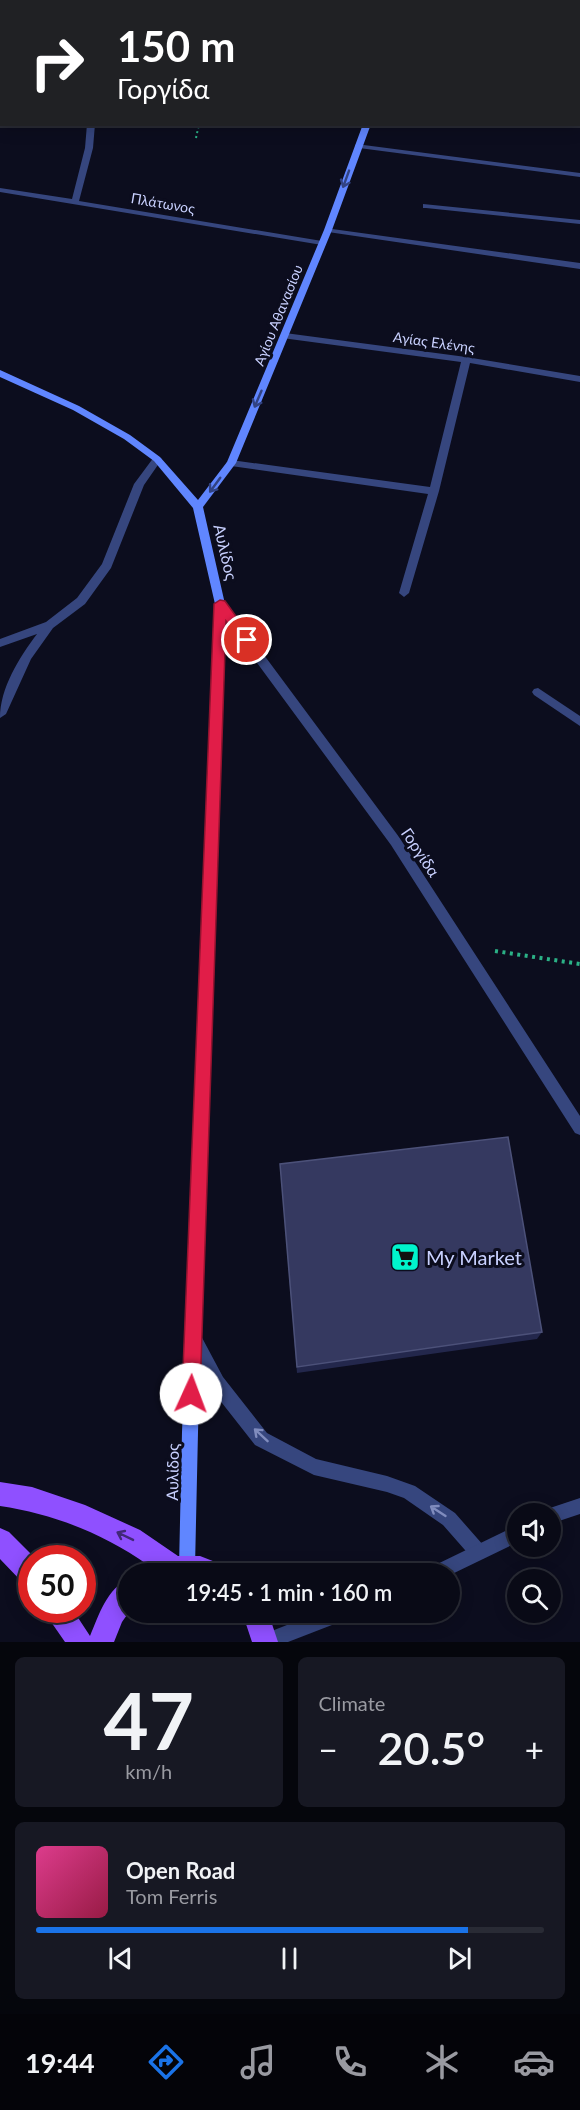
<!DOCTYPE html>
<meta charset="utf-8">
<style>
body{margin:0;font-family:Lato,sans-serif;background:#171823;color:#f1f3f6;height:100vh;display:flex;flex-direction:column;font-size:22px;white-space:nowrap}
*{box-sizing:border-box;margin:0}
p{font-size:20px;color:#999aa1}
.icon{flex:none;width:33px;height:33px;fill:none;stroke:currentColor;stroke-width:2;stroke-linecap:round;stroke-linejoin:round}
.map{position:relative;height:1642px;overflow:hidden}
.panel{display:flex;flex-direction:column;gap:15px;padding:15px;background:#05060c;flex:1}
.panel>*{flex:none}
.hud{position:absolute;left:0px;top:0px;width:580px;height:126px;box-shadow:0 3px 15px #0003,0 0 0 2px #292b35;background:#202124;color:#fff;overflow:hidden}
.fabs{position:absolute;left:507px;top:1503px;display:grid;gap:12px}
.fabs a{display:grid;place-items:center;width:54px;height:54px;border-radius:50%;background:#090a16;box-shadow:0 3px 15px #0003,0 0 0 2px #292b35;font-size:30px}
.speed{position:absolute;left:18px;top:1545px;display:flex;gap:12px;font-size:30px;font-weight:700;text-align:center}
.speed>*{display:grid;place-content:center;width:78px;height:78px;border-radius:50%;background:#090a16;box-shadow:0 3px 15px #0003,0 0 0 2px #292b35;line-height:1}
.speed .limit{border:9px solid #d22;background:#fff;color:#111}
.pin{position:absolute;display:grid;place-items:center;width:51px;height:51px;color:#fff;margin:-26px;border:3px solid #fff;border-radius:50%;box-shadow:0 2px 6px #0007}
.me{position:absolute;width:66px;margin:-33px;rotate:2deg;stroke-linejoin:round;filter:drop-shadow(0 0 4px #0008)}
.turn{display:flex;align-items:center;gap:21px;height:126px;padding:0 18px;font-size:27px}
.turn .icon{width:78px;height:78px;stroke-width:2.5}
.turn b{display:block;font-size:42px;line-height:51px}
.big{font-size:45px;font-weight:600;line-height:1.1}
.panel .card{flex:1;display:flex;flex-direction:column;justify-content:center;gap:9px;min-width:0;padding:0 21px;border-radius:9px;background:#171823}
.panel .dial{align-items:center;gap:0}
.dial b{font-size:78px;line-height:1}
.song{display:flex;align-items:center;gap:18px}
.cover{width:72px;height:72px;border-radius:9px;background:linear-gradient(135deg,hsl(330 70% 55%),hsl(340 70% 35%))}
.played{height:6px;border-radius:3px;background:linear-gradient(90deg,#1a73e8 85%,#292b35 85%)}
.keys{display:flex;justify-content:space-around;direction:ltr}
.heat{display:flex;justify-content:space-between;align-items:center;font-size:33px;direction:ltr}
.panel .tiles{flex:1;display:grid;gap:15px;grid-template-columns:1fr 1fr}
.card:last-child{grid-column:span 2}
.trip{position:absolute;left:118px;top:1563px;width:342px;height:60px;border-radius:30px;background:#090a16;box-shadow:0 3px 15px #0003,0 0 0 2px #292b35;font-weight:600;line-height:60px;text-align:center}
.tab-bar{display:flex;height:96px;justify-content:space-around;align-items:center;background:#040409;color:#999aa1}
.tab-bar .icon{width:42px;height:42px}
.tab-bar .on{color:#1a73e8}
.tab-bar b{font-size:27px;color:#f1f3f6}
.map>svg:first-child{display:block}
.green{fill:#0f2821}
.lines{fill:none;stroke-linecap:round;stroke-linejoin:round}
.path-far1{stroke:#2bb186;stroke-width:2;stroke-dasharray:2 3;stroke-linecap:butt}
.path{stroke:#2bb186;stroke-width:4;stroke-dasharray:3 4.5;stroke-linecap:butt}
.lane{fill:#36467e;fill-rule:evenodd}
.street{fill:#36467e;fill-rule:evenodd}
.secondary{fill:#6086ff;fill-rule:evenodd}
.primary{fill:#8f50ff;fill-rule:evenodd}
.wall{fill:#23274c}
.building{fill:#353960;stroke:#4c5179;stroke-width:1.5}
.oneway{stroke:#324383}
.oneway2{stroke:#808cbe}
.oneway3{stroke:#402878}
.route{fill:#e11d48;stroke:#92132f;stroke-width:1.5}
.labels{text-anchor:middle;dominant-baseline:central;stroke-width:6;stroke-linejoin:round;paint-order:stroke}
.far-street-label{font-size:14px;fill:#c9d1ff;stroke:#0c0d1e}
.street-label{font-size:16px;fill:#c9d1ff;stroke:#0c0d1e}
.near-poi-label{font-size:20px;fill:#c9d1ff;stroke:#0c0d1e;text-anchor:start}
</style>
<div class="map">
<svg width="580" height="1642" viewBox="0 0 580 1642">
<rect width="100%" height="100%" fill="#0c0d1e"/>
<polygon class="green" points="12,0 296,0 3,1"/>
<g class="lines">
<polyline class="path-far1" points="196,138 199,124"/>
<polyline class="path" points="495,951 580,964"/>
<g class="lane">
<polygon points="448,0 447,2 436,2"/>
<polygon points="194,1329 199,1332 223,1377 267,1433 316,1459 387,1476 415,1486 455,1513 484,1546 486,1552 484,1558 478,1560 472,1558 443,1525 404,1498 387,1492 314,1475 255,1445 211,1389 186,1337 189,1332"/>
</g>
<g class="street">
<rect x="541" y="0" width="6" height="2"/>
<rect x="579" y="26" width="1" height="4"/>
<rect x="0" y="85" width="2" height="4"/>
<rect x="579" y="110" width="1" height="4"/>
<polygon points="87,124 95,124 93,148 79,201 322,241 326,243 322,245 0,192 0,188 72,199 85,148"/>
<polygon points="356,144 580,173 580,177 359,148 355,146"/>
<polygon points="423,204 580,220 580,224 426,208 423,208"/>
<polygon points="325,228 580,263 580,269 328,232 325,232"/>
<polygon points="285,333 466,357 580,376 580,382 470,363 439,491 409,593 404,597 399,593 428,494 231,466 226,463 231,460 430,487 461,362 282,338 281,336"/>
<path d="M157,456L162,459L144,485L111,568L85,604L53,628L31,659L6,714L0,718C0,688 19,658 37,634L0,647V639L46,622L77,598L102,564L134,484L154,457Z"/>
<polygon points="220,600 224,601 399,837 580,1116 580,1135 575,1133 391,845 216,607 215,604"/>
<polygon points="538,688 580,716 580,726 534,695 532,692 534,689"/>
<polygon points="580,1498 580,1514 550,1524 550,1514 543,1514 544,1510"/>
<polygon points="518,1525 518,1542 450,1575 450,1574 427,1574 429,1568"/>
<polygon points="320,1612 352,1612 350,1618 288,1642 256,1642 259,1636"/>
</g>
<g class="secondary">
<rect x="409" y="0" width="6" height="2"/>
<polygon points="363,124 371,124 332,230 236,463 203,507 225,604 198,1432 195,1567 193,1573 182,1574 179,1567 182,1432 215,604 193,508 154,461 124,439 73,410 0,377 0,370 79,406 130,435 160,457 198,500 227,462 324,230"/>
</g>
<g class="primary">
<path d="M0,1482L32,1487L85,1505L140,1530L178,1556H200L223,1565L226,1574H145L148,1565C104,1534 54,1514 0,1506Z"/>
<polygon points="0,1528 9,1532 35,1558 32,1558 32,1586 23,1583 0,1559"/>
<path d="M129,1579V1612L122,1622L114,1642H65L49,1619L45,1610H73L90,1636C99,1615 107,1588 129,1579Z"/>
<polygon points="242,1612 268,1612 278,1642 252,1642"/>
</g>
</g>
<polygon class="wall" points="280,1164 542,1332 537,1339 297,1373"/>
<polygon class="building" points="508,1137 542,1332 297,1367 280,1164"/>
<defs><path id="oneway-shaft" d="M-6 0H5M1.5-3L5.5 0L1.5 3" fill="none" stroke-width="1.6" stroke-linecap="round" stroke-linejoin="round" transform="scale(1.5)"/></defs>
<g class="oneway">
<use href="#oneway-shaft" transform="translate(346 179) rotate(110)"/>
<use href="#oneway-shaft" transform="translate(258 399) rotate(113)"/>
<use href="#oneway-shaft" transform="translate(215 485) rotate(126)"/>
</g>
<g class="oneway2">
<use href="#oneway-shaft" transform="translate(261 1435) rotate(-137)"/>
<use href="#oneway-shaft" transform="translate(438 1511) rotate(-147)"/>
</g>
<use class="oneway3" href="#oneway-shaft" transform="translate(125 1536) rotate(-154)"/>
<polygon class="route" points="220,600 225,601 253,640 252,644 243,644 226,621 200,1394 197,1400 191,1402 185,1400 182,1394 214,604"/>
<defs>
<g id="supermarket-square" transform="scale(1.5)"><rect x="-9" y="-9" width="18" height="18" rx="4" fill="#00f4cc" stroke="#0c0d1e"/><path d="M-6-5.5h2.5l.6 2H6L4.5 2H-2.5L-4.4-4H-6ZM-1.5 3.2a1.3 1.3 0 1 0 .1 0ZM3 3.2a1.3 1.3 0 1 0 .1 0Z" fill="#111"/></g>
</defs>
<g fill-rule="evenodd">
<use href="#supermarket-square" x="405" y="1257"/>
</g>
<g class="labels">
<g class="far-street-label">
<text transform="translate(163 203) rotate(10)">Πλάτωνος</text>
<text transform="translate(278 315) rotate(-68)">Αγίου Αθανασίου</text>
<text transform="translate(434 342) rotate(8)">Αγίας Ελένης</text>
</g>
<g class="street-label">
<text transform="translate(226 552) rotate(77)">Αυλίδος</text>
<text transform="translate(421 852) rotate(56)">Γοργίδα</text>
<text transform="translate(172 1472) rotate(-89)">Αυλίδος</text>
</g>
<g class="near-poi-label">
<text x="426" y="1257">My Market</text>
</g>
</g>
</svg>
<div class="fabs">
<a><svg class="icon" aria-label="sound" viewBox="0 0 24 24"><path d="M4 9h4l5-4v14l-5-4H4zM17 9q2 3 0 6"/></svg></a>
<a><svg class="icon" aria-label="search" viewBox="0 0 24 24"><circle cx="10" cy="10" r="6"/><path d="M15 15l6 6"/></svg></a>
</div>
<div class="speed"><div class="limit">50</div></div>
<div class="pin" style="left:247px;top:640px;background:#d93025"><svg class="icon" aria-label="arrive" viewBox="0 0 24 24"><path d="M6 21V4h12l-3 4 3 4H6"/></svg></div>
<svg class="me" style="left:191px;top:1394px" viewBox="-20 -20 40 40"><circle r="19" fill="#fff"/><path d="M0-13L10 11 0 6-10 11z" fill="#e11d48"/></svg>
<div class="trip">19:45 · 1 min · 160 m</div>
<div class="hud">
<div class="turn"><svg class="icon" aria-label="right" viewBox="0 0 24 24"><path d="M7 20v-9h11M14 6l5 5-5 5"/></svg><div><b>150 m</b>Γοργίδα</div></div>
</div>
</div>
<section class="panel">
<div class="tiles">
<div class="card dial"><b>47</b><p>km/h</p></div>
<div class="card"><p>Climate</p>
<div class="heat"><a>−</a><b class="big">20.5°</b><a>+</a></div>
</div>
<div class="card">
<div class="song"><i class="cover"></i><div><b>Open Road</b><p>Tom Ferris</p></div></div>
<div class="played"></div>
<div class="keys"><svg class="icon" aria-label="previous" viewBox="0 0 24 24"><path d="M18 5L8 12l10 7zM5 5v14"/></svg><svg class="icon" aria-label="pause" viewBox="0 0 24 24"><path d="M8 5v14M16 5v14"/></svg><svg class="icon" aria-label="next" viewBox="0 0 24 24"><path d="M6 5l10 7-10 7zM19 5v14"/></svg></div>
</div>
</div>
</section>
<nav class="tab-bar">
<b>19:44</b>
<svg class="icon on" aria-label="directions" viewBox="0 0 24 24"><path d="M12 3l9 9-9 9-9-9zM9 14v-3h6M13 9l2 2-2 2"/></svg>
<svg class="icon" aria-label="music" viewBox="0 0 24 24"><path d="M9 18V5l10-2v13"/><circle cx="6" cy="18" r="3"/><circle cx="16" cy="16" r="3"/></svg>
<svg class="icon" aria-label="phone" viewBox="0 0 24 24"><path d="M5 4h4l2 5-3 2q2 4 5 5l2-3 5 2v4C11 20 4 13 5 4z"/></svg>
<svg class="icon" aria-label="climate" viewBox="0 0 24 24"><path d="M12 3v18M4 7l16 10M4 17L20 7"/></svg>
<svg class="icon" aria-label="car" viewBox="0 0 24 24"><path d="M5 17H2v-5l4-1 3-4h7l3 4 3 1v5h-3M9 17h6M6 11h13"/><circle cx="7" cy="17" r="2"/><circle cx="17" cy="17" r="2"/></svg>
</nav>
